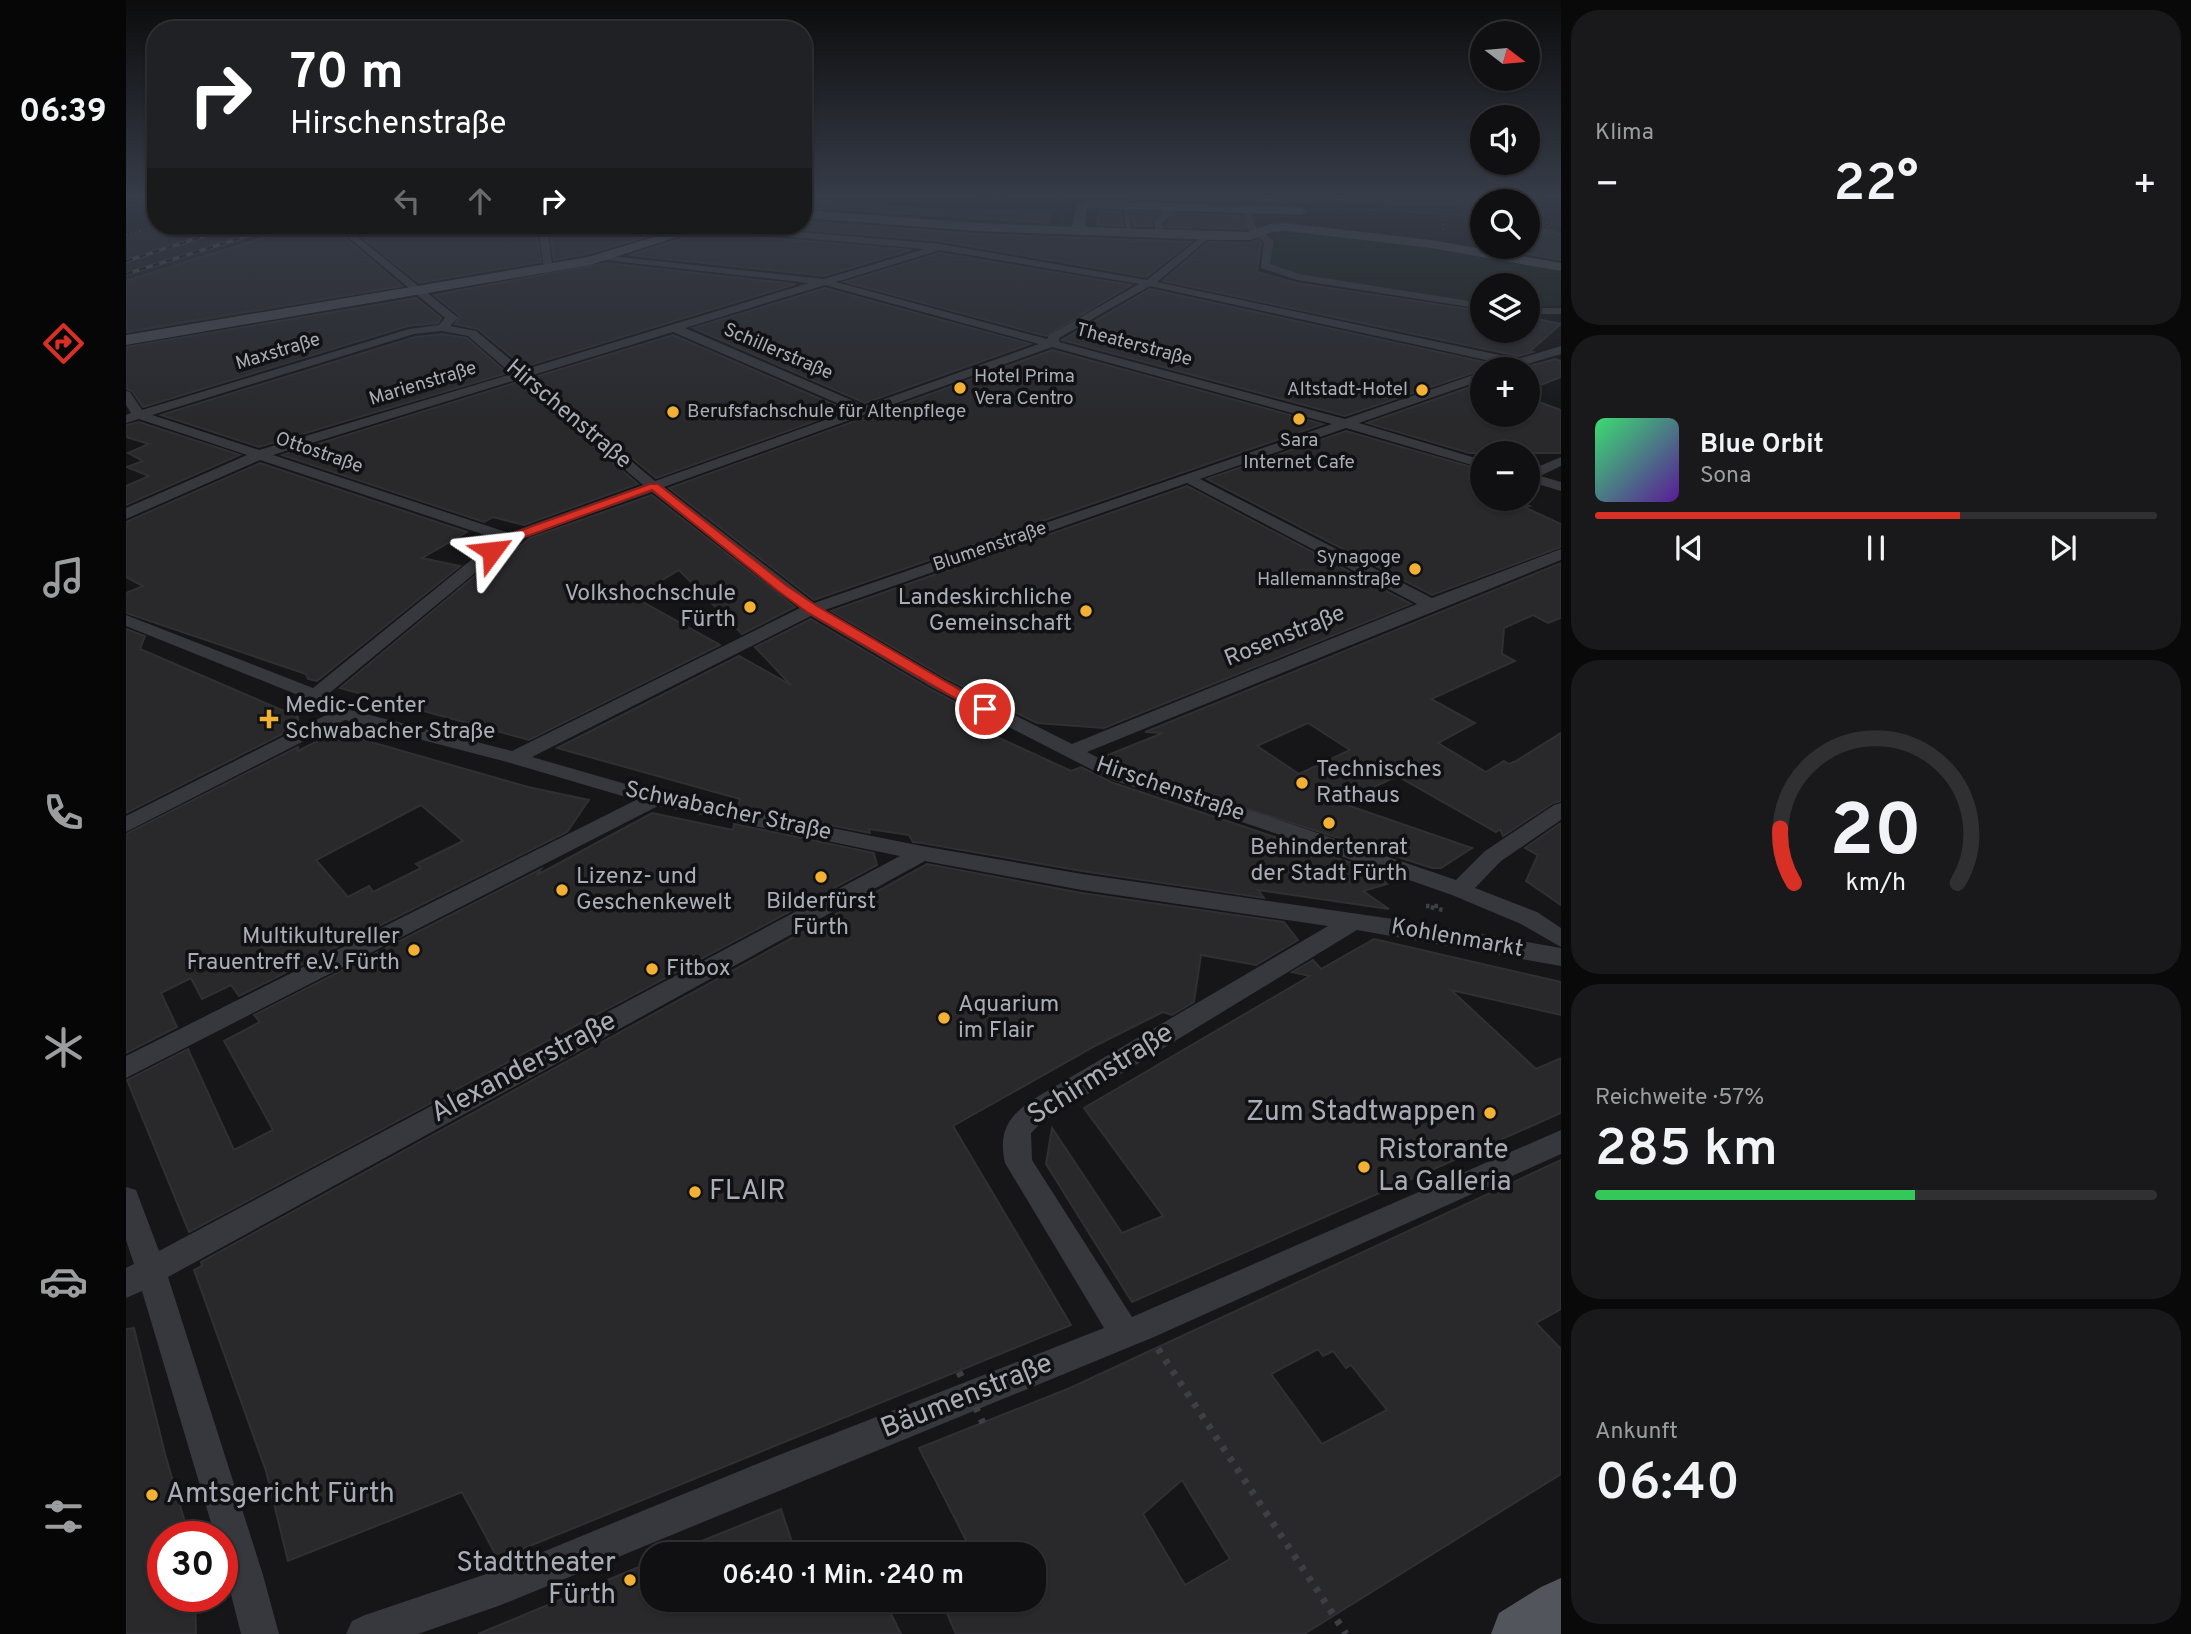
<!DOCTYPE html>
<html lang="de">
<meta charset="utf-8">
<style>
body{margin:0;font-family:Overpass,sans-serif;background:#19191b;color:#f1f3f6;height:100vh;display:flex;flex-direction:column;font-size:26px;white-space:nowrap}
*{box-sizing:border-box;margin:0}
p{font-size:23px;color:#9c9d9f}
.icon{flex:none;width:38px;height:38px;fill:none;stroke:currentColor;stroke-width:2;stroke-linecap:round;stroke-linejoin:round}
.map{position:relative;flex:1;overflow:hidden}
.side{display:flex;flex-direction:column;gap:10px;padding:10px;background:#09090a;width:630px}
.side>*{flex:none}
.hud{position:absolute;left:21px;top:21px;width:665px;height:214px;border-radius:28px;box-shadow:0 2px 5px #0004,0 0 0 2px #303032;background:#202124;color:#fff;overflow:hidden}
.needle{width:46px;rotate:106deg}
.buttons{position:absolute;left:1344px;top:21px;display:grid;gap:14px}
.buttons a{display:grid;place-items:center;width:70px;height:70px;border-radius:50%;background:#101012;box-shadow:0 2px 5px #0004,0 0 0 2px #303032;font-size:35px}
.speed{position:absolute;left:21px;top:1521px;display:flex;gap:14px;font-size:35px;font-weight:700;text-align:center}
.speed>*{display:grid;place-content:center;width:91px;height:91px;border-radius:50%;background:#101012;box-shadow:0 2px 5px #0004,0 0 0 2px #303032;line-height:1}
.speed .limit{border:10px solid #d22;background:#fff;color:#111}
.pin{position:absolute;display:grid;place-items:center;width:60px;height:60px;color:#fff;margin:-30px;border:4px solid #fff;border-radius:50%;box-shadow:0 2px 7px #0007}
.me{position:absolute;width:77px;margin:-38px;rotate:60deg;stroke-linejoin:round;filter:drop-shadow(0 0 5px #0008)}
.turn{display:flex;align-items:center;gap:24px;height:147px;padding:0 28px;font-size:32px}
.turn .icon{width:91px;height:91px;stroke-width:2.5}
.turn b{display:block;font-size:49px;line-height:60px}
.lanes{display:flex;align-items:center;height:66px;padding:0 28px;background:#0003;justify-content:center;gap:35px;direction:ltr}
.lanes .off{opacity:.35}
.big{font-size:52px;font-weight:600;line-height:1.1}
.side .tile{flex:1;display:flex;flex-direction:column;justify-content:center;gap:10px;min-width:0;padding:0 24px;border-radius:28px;background:#19191b}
.side .dial{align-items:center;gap:0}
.dial svg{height:182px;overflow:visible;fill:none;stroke:#303032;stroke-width:7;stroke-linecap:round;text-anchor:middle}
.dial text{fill:#f1f3f6;stroke:none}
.song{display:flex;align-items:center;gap:21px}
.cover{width:84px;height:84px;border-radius:10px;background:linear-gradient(135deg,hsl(140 70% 55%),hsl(270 70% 35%))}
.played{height:7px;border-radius:4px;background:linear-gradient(90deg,#d93025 65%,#303032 65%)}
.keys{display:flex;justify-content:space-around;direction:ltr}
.heat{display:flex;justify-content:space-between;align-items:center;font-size:38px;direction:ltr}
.charge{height:10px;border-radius:5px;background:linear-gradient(90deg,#34c759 57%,#303032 0)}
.trip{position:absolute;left:514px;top:1542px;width:406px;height:70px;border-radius:28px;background:#101012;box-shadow:0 2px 5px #0004,0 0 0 2px #303032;font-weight:600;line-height:70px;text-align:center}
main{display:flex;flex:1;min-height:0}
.tab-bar{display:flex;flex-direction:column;width:126px;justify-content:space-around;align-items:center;background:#060607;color:#9c9d9f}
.tab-bar .icon{width:49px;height:49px}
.tab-bar .selected{color:#d93025}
.tab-bar b{font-size:32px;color:#f1f3f6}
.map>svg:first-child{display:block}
.built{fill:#222225}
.green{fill:#1c231d}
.water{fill:#2c353c}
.building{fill:#29292c;stroke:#303034;stroke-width:2;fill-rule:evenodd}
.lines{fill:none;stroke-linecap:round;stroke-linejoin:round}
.path-far2{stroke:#3d3f44;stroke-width:2;stroke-dasharray:2 2.5;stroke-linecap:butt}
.path-far1{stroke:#3d3f44;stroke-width:4.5;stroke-dasharray:3.5 5;stroke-linecap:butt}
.path{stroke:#3d3f44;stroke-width:7;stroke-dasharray:5 8;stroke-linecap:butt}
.lane{stroke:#37383d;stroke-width:5}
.street{fill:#37383d;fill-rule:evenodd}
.secondary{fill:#45474d;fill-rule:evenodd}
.primary{fill:#53555c;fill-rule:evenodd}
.rail-casing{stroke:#4a4c52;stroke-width:3.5}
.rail{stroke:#111113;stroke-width:2.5;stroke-dasharray:7;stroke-linecap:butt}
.path-bridge{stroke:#3d3f44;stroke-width:7;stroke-dasharray:5 8;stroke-linecap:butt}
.route{fill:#d93025;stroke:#8d1f18;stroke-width:2}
.poi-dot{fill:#f2b134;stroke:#111113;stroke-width:2.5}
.labels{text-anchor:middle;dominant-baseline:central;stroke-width:7;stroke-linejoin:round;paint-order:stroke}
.far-street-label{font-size:19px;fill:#a8adb8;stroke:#111113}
.far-poi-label{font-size:19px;fill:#a8adb8;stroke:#111113;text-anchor:start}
.street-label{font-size:23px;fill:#a8adb8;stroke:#111113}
.poi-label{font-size:23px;fill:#a8adb8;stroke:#111113;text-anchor:start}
.near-street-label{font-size:28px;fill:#a8adb8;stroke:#111113}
.near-poi-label{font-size:28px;fill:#a8adb8;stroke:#111113;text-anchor:start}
</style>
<main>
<nav class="tab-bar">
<b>06:39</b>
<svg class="icon selected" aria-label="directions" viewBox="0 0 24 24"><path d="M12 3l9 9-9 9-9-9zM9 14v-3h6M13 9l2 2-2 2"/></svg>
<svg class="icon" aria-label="music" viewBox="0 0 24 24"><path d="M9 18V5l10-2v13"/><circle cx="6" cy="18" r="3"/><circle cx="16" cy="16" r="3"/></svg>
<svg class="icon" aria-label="phone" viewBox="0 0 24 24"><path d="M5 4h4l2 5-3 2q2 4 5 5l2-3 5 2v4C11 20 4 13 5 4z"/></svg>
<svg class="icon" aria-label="climate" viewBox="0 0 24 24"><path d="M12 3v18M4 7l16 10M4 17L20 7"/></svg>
<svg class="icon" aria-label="car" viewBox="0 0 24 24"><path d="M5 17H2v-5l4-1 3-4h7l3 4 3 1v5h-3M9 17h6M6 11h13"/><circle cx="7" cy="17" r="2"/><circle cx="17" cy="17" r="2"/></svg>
<svg class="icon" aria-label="filters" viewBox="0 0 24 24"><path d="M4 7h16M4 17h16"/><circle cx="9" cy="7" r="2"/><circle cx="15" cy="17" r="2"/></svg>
</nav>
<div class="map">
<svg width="1435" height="1634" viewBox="0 0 1435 1634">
<rect width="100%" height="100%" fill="#161618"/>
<polygon class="built" points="40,226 162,226 85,252 226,244 277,287 0,334 0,237"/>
<g class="green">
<polygon points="722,196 794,196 870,204 875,202 944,207 938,226 863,224 857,223 871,219 874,222 935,224 936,220 919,214 846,219 847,207"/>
<polygon points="1337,196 1435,196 1435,209 1402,201"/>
<polygon points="1217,204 1324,206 1356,210 1356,214 1217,206"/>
<polygon points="1168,230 1305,247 1435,270 1435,306 1402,307 1402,285 1356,285 1356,303 1172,276 1144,266 1150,233"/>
</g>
<polygon class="water" points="842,196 1337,196 1387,201 1356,201 1356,210 1325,206"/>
<g class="building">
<polygon points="677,200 802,209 923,213 923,223 677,207"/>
<polygon points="974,211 995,212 997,226 972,225"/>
<polygon points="1005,212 1033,213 1026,218 1026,226 1008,226"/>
<polygon points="1048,213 1116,216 1119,229 1040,227"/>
<polygon points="677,221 852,234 1065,242 1020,277 814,241 633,226 677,226"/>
<polygon points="174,226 210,230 276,286 0,332 0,281"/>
<polygon points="239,226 378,226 378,232 410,230 415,262 293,283 225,228"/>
<polygon points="427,226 557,226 461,254 428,260 424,231 428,231"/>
<polygon points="1410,229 1425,230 1435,235 1435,260 1383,251 1388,247 1402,247 1402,236"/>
<polygon points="576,232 785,250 698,276 503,255"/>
<polygon points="1132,240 1135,243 1131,272 1171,283 1356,311 1356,331 1402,331 1402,317 1435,324 1404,351 1407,352 1392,356 1037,281 1082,242 1124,243"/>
<polygon points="814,253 1005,285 920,336 719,282"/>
<polygon points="480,263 670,284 398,367 352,329 329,324 334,316 308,295"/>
<polygon points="699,288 904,344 739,403 567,328"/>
<polygon points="1024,289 1372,365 1373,369 1355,370 1219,416 936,340"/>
<polygon points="290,298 315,318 312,323 282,326 17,407 6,391 0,389 0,347"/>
<polygon points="316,334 341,338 381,373 133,447 35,415 289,337"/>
<polygon points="547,335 720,410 530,478 409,377"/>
<polygon points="926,350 1197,424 688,600 543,488"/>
<polygon points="1429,359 1435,361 1435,377 1402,390 1402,369 1393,369"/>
<polygon points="392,382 512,484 398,525 367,517 358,522 156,455"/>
<polygon points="1356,383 1356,415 1402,415 1402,398 1435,410 1435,453 1343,453 1241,423"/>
<polygon points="13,422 114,455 0,505 0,486 23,476 1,467 17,461 2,453 23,444 0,437 0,425"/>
<polygon points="1220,431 1356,470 1356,499 1381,499 1403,506 1398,507 1435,524 1435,547 1306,595 1081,479"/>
<polygon points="134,463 341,532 296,558 334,566 191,681 182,679 180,674 0,613 0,593 17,586 0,577 0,522"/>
<polygon points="1061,486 1285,604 978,728 911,723 820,678 705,611"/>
<polygon points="526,495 669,607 616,634 553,570 508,597 594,645 403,740 214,688 356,570 363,572 404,538"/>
<path d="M1435,563V618L1422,623L1407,615L1378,628L1376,654L1389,661L1305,699L1349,723L1312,743L1360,772L1378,761L1383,764L1390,761L1435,733V801L1427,803L1377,836L1374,829L1370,832L1271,776L1215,803L1346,848L1315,868H1306L1001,770L977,757L1037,733L1019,732ZM1182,723L1224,750L1173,774L1131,746Z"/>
<polygon points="685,619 806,690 863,720 828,717 945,771 955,767 985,782 1247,870 1261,884 1237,891 1263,909 1132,890 1138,898 956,871 796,843 787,842 783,835 743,829 744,833 612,807 614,799 431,748 613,656 665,685 629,647"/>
<polygon points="0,629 19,636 14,649 172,717 172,726 0,813"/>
<path d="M210,732L402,787L463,800L441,832L113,996L105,985L76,999L65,978L35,993L51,1027L0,1053V834L172,747V751L201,736L212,735ZM295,805L337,841L290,864L295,868L247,892L243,886L222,897L190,860Z"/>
<polygon points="526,813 607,830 608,824 748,853 751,865 63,1232 1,1080 62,1049 108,1150 147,1130 98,1041 134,1022 128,1015 415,869 411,875"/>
<polygon points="1435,823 1435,905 1400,881 1412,855 1399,848"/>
<polygon points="801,864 956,893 1158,922 1172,940 1130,965 1075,955 1068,1002 1046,1015 1037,1012 969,1046 827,1126 945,1325 372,1559 336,1492 162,1561 140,1471 68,1270 76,1266 75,1262"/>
<polygon points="1248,939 1435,982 1435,1015 1325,990 1410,1069 1435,1058 1435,1113 1006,1302 920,1164 926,1128 996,1233 1037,1216 958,1108 1184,976 1166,972 1187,960 1195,969"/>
<path d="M1435,1160V1309L1410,1323L1435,1349V1474L1178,1634H830L815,1600H908V1554H847L793,1448L944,1388ZM1192,1349L1197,1356L1207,1351L1220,1368L1225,1365L1261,1410L1196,1444L1145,1374ZM1056,1480L1104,1559L1059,1585L1017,1514Z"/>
<polygon points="8,1328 39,1454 63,1536 37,1536 37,1596 69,1596 70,1634 0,1634 0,1329"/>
<polygon points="655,1509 670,1554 546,1554 546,1553"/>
<polygon points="527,1561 527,1600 758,1600 775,1634 352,1634"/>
</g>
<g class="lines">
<g class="path-far2">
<polyline points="817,196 939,205"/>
<polyline points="1378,196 1435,203"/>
<polyline points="908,201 940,200"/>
<polyline points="0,206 30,203"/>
<polyline points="1193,207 1356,216"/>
<polyline points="1211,209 1214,196"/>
<polyline points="1402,220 1435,225"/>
<polyline points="1317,230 1320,213"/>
<polyline points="1402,231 1419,232 1424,224"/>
<polyline points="1419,232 1435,234"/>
<polyline points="0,235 34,226"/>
</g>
<polyline class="path-far1" points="1312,906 1300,906 1321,911"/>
<polyline class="path" points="1032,1349 1220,1634"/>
<polyline class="lane" points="999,204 1003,231"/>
<g class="street">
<polygon points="1040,202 1044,205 1046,215 1038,221 1036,235 1030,235 1028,220 1036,214 1036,205"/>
<polygon points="1117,206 1123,206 1129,226 1148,241 1144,264 1173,274 1356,303 1356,309 1171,280 1135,268 1138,242 1120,227"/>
<path d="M209,226H218L330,316L332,318L324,326L350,331L397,370L683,283L479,260L474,257L475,255L698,279L799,249L576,229L572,226H605L814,244L1021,280L1080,233L1085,236L1083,238L1031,282L1392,359L1435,346V354L1385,369H1376L1374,367L1378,364L1024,286L933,338V342L1219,419L1356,372V380L1233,423L1356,460V468L1220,428L1074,479L1306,598L1435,549V560L961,752L1000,772L1142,816L1330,880L1359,851L1428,805L1435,803V820L1375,861L1349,888L1411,912L1435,928V947L1395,924L1326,895L1128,826L986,780L807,688L685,616L406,757L531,793L796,846L956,874L1288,922L1435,948V966L1231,930L916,1122L905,1133L906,1160L1006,1317L1435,1130V1154L1028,1337L375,1605L292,1634H220L226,1621L239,1615L375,1569L648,1457L978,1328L879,1163C871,1127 886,1112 916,1094L1202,926L956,890L799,861L42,1277L137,1575L153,1634H115L96,1559V1536H89L16,1291L0,1298V1268L8,1264L0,1240V1187L10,1190L33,1251L774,856L532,806L0,1078V1056L510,800L381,762L219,720L0,832V816L204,713L182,699L0,626V615L187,688L371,539L134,460L0,519V508L121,455L13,419L0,423V415L5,413L0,405V391L4,392L16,410L283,329L313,325L319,318ZM814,250L1013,284L923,335L921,339L710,282ZM699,285L913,344L739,406L559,328ZM316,331L342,336L386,374L133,450L26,415L288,334ZM547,332L727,410L529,481L404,376ZM926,347L1206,424L688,603L538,487ZM393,379L517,485L383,533L147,455ZM1061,483L1291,604L946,744L819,680L699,610ZM526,492L674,608L386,751L224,710L201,695L388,541Z"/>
<polygon points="412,226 421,226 427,270 418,268"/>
<rect x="1402" y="308" width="33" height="6"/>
<polygon points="1435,457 1435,466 1414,476 1435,482 1435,491 1402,481 1402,471"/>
</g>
<g class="secondary">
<polygon points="965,200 1175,207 1181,211 1175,215 966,208 961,209 959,227 1122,232 1144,224 1160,223 1305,240 1435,263 1435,271 1305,248 1160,231 1146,232 1124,240 1091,240 852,231 677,218 677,210 852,223 946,227 951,204"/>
<polygon points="565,226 585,226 464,265 0,345 0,335 462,257"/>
</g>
<polygon class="primary" points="1435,1578 1435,1634 1365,1634 1373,1613 1415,1587"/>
<g class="rail-casing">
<g id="rail">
<polyline points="0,261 110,226"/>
<polyline points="0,274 153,226"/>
</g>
</g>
<use href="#rail" class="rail"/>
<polyline class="path-bridge" points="833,1372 857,1423"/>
</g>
<linearGradient id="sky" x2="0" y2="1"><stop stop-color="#0c0c0d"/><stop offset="0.46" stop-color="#363c48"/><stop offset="1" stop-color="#363c48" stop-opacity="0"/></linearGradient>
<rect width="1435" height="425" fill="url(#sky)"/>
<polygon class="route" points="524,484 532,484 661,586 691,606 866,709 859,713 853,712 681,612 652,591 526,490 388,541 371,553 360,551 379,536"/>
<g class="poi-dot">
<circle cx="834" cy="388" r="7"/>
<circle cx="1296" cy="390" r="7"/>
<circle cx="547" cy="412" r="7"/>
<circle cx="1173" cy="419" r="7"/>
<circle cx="1289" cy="569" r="7"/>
<circle cx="624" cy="607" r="7"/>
<circle cx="960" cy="611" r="7"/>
<path d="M139.5 708.5h7v7h7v7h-7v7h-7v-7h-7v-7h7z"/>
<circle cx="1176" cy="783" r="7"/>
<circle cx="1203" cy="823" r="7"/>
<circle cx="695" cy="877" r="7"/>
<circle cx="436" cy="890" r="7"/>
<circle cx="288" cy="950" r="7"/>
<circle cx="526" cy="969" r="7"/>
<circle cx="818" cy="1018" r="7"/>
<circle cx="1364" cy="1113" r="7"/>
<circle cx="1238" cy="1167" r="7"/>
<circle cx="569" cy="1192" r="7"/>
<circle cx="26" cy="1495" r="7"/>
<circle cx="504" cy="1580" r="7"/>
</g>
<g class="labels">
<g class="far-street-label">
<text transform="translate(1008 345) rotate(15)">Theaterstraße</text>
<text transform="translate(152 352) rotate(-17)">Maxstraße</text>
<text transform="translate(652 352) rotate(23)">Schillerstraße</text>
<text transform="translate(297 384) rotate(-17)">Marienstraße</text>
<text transform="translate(193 453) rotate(19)">Ottostraße</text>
<text transform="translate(864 547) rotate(-19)">Blumenstraße</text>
</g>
<g class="far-poi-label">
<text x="848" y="377">Hotel Prima<tspan x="848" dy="22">Vera Centro</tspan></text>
<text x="1282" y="390" text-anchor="end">Altstadt-Hotel</text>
<text x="561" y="412">Berufsfachschule für Altenpflege</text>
<text x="1173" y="441" text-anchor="middle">Sara<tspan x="1173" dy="22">Internet Cafe</tspan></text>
<text x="1275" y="558" text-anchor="end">Synagoge<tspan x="1275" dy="22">Hallemannstraße</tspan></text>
</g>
<g class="street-label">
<text transform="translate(442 415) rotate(40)">Hirschenstraße</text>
<text transform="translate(1159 637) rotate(-22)">Rosenstraße</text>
<text transform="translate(1044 790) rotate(19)">Hirschenstraße</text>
<text transform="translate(602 812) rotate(12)">Schwabacher Straße</text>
<text transform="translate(1331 939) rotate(10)">Kohlenmarkt</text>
</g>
<g class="poi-label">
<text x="610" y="594" text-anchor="end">Volkshochschule<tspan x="610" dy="26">Fürth</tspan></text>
<text x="946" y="598" text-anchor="end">Landeskirchliche<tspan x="946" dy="26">Gemeinschaft</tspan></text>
<text x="159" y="706">Medic-Center<tspan x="159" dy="26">Schwabacher Straße</tspan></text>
<text x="1190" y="770">Technisches<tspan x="1190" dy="26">Rathaus</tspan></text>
<text x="1203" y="848" text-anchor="middle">Behindertenrat<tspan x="1203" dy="26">der Stadt Fürth</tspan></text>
<text x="450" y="877">Lizenz- und<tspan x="450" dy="26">Geschenkewelt</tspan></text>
<text x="695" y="902" text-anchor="middle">Bilderfürst<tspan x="695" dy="26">Fürth</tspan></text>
<text x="274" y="937" text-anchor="end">Multikultureller<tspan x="274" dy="26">Frauentreff e.V. Fürth</tspan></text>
<text x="540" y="969">Fitbox</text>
<text x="832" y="1005">Aquarium<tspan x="832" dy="26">im Flair</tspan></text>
</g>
<g class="near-street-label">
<text transform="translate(398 1068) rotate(-28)">Alexanderstraße</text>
<text transform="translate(975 1075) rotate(-32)">Schirmstraße</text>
<text transform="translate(841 1397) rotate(-22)">Bäumenstraße</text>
</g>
<g class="near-poi-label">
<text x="1350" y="1113" text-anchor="end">Zum Stadtwappen</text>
<text x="1252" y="1151">Ristorante<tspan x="1252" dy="32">La Galleria</tspan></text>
<text x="583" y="1192">FLAIR</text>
<text x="40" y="1495">Amtsgericht Fürth</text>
<text x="490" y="1564" text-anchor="end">Stadttheater<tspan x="490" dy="32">Fürth</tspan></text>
</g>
</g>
</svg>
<div class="buttons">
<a><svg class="needle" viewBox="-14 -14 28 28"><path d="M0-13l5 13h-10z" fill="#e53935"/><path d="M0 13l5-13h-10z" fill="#9c9d9f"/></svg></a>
<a><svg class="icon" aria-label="sound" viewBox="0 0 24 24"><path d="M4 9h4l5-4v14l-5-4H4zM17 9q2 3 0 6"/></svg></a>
<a><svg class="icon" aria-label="search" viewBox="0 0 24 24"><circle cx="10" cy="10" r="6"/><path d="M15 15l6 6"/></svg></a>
<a><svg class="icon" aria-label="layers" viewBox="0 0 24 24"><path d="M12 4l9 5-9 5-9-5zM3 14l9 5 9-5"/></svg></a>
<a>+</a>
<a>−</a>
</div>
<div class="speed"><div class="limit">30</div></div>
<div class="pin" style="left:859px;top:709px;background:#d93025"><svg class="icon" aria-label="arrive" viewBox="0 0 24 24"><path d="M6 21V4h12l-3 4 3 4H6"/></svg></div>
<svg class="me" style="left:366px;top:551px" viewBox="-20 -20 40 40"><path d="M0-17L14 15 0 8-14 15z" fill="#d93025" stroke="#fff" stroke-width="4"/></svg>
<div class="trip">06:40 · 1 Min. · 240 m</div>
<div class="hud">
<div class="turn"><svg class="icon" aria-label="right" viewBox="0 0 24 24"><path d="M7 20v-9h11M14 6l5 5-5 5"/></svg><div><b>70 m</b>Hirschenstraße</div></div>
<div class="lanes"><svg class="icon off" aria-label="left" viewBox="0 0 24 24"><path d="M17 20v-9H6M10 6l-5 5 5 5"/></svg><svg class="icon off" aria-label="ahead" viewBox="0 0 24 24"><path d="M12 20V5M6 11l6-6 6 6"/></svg><svg class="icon" aria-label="right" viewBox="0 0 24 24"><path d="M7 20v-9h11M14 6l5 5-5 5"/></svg></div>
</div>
</div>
<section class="side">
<div class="tile"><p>Klima</p>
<div class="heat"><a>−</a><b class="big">22°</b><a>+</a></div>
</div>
<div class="tile">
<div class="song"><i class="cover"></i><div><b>Blue Orbit</b><p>Sona</p></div></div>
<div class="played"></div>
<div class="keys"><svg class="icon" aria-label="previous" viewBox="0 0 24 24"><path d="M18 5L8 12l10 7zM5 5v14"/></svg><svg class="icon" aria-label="pause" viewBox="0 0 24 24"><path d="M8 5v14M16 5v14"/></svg><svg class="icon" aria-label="next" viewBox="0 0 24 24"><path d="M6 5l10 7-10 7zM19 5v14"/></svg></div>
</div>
<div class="tile dial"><svg viewBox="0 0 100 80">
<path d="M14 69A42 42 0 1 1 86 69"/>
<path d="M14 69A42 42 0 0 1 8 45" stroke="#d93025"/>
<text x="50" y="56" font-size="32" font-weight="700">20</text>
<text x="50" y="72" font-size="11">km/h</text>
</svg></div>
<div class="tile"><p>Reichweite · 57%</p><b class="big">285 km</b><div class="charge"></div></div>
<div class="tile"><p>Ankunft</p><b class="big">06:40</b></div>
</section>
</main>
